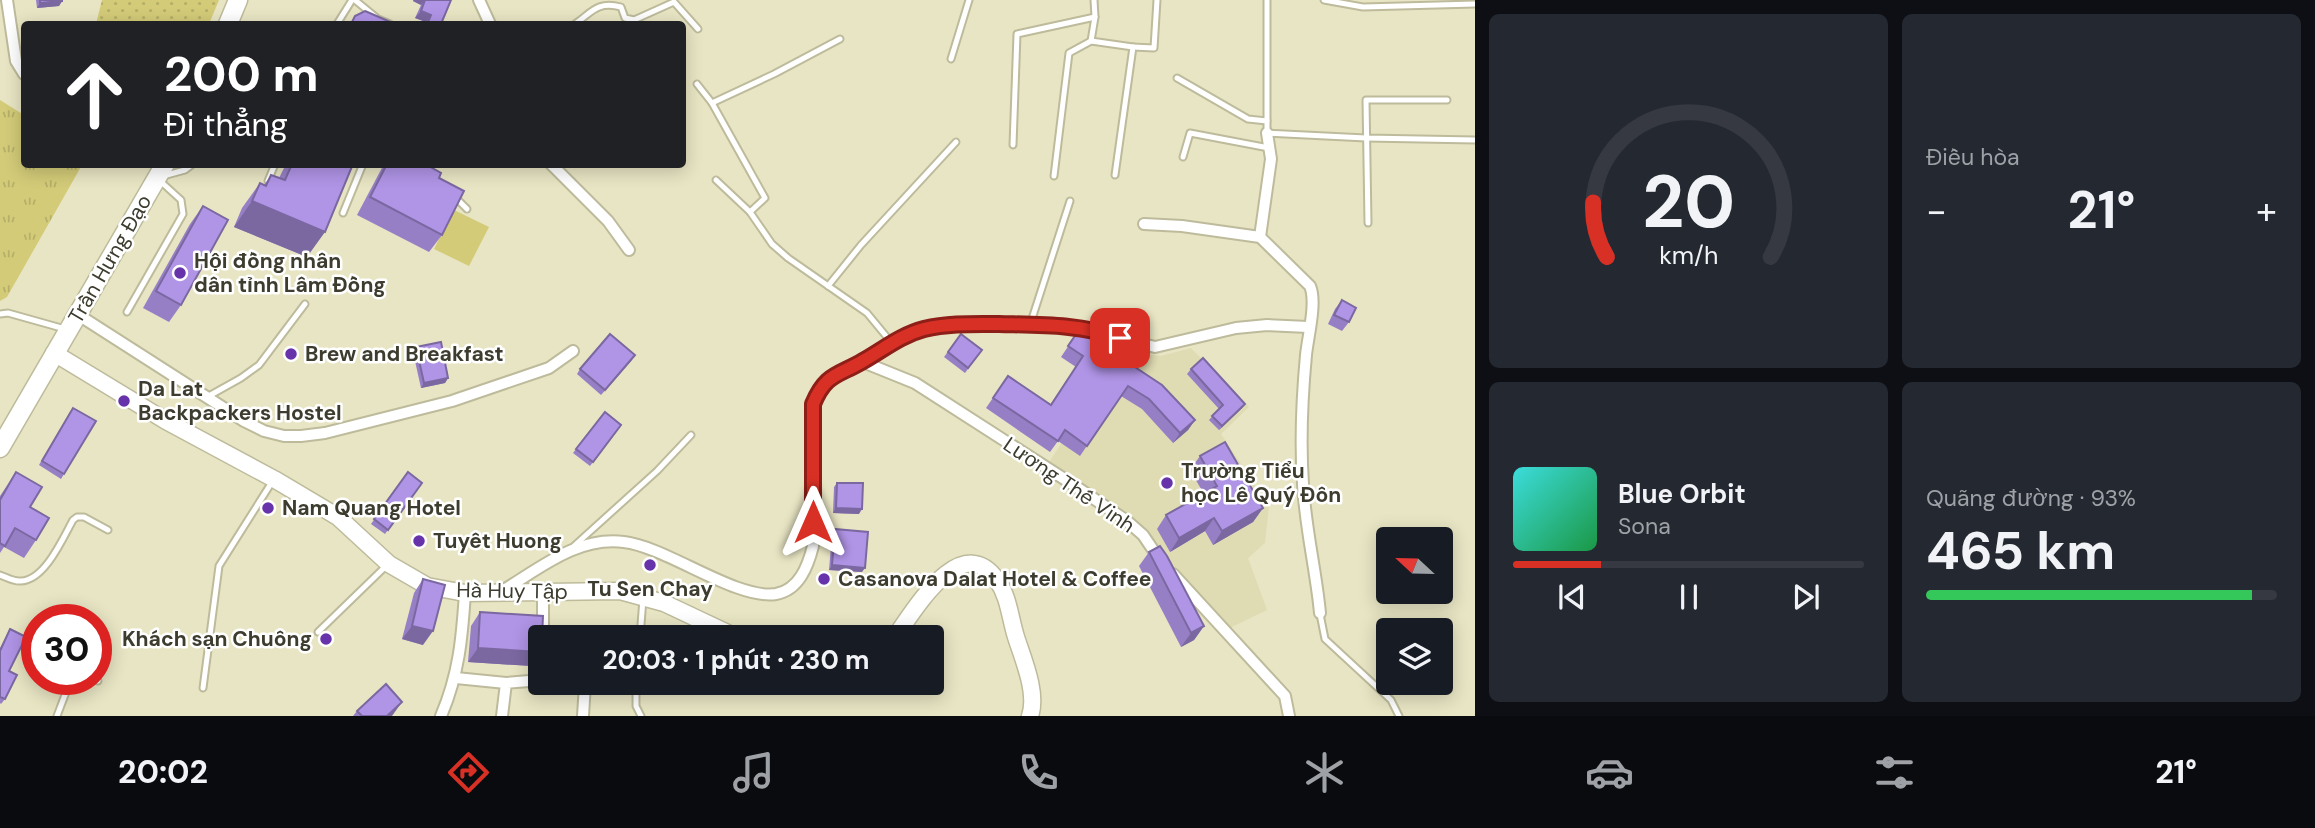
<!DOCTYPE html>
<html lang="vi">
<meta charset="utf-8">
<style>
body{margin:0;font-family:"DM Sans",sans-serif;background:#242831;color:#f1f3f6;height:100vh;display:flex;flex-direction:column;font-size:26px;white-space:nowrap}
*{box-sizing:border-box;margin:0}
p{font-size:23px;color:#9ea1a6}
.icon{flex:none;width:38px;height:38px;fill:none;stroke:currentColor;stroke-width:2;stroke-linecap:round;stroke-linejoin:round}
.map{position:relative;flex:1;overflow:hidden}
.details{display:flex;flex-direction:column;gap:14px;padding:14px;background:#0d0f14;width:840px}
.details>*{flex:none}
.banner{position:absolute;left:21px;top:21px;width:665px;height:147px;border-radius:7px;box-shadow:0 4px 18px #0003;background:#202124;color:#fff;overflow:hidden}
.needle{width:46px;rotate:292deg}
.controls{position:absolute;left:1376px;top:527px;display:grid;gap:14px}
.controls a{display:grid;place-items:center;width:77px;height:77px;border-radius:7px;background:#171b24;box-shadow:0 4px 18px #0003;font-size:35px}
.speed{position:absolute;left:21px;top:604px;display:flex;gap:14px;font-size:35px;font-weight:700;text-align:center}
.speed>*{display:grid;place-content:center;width:91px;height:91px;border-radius:50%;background:#171b24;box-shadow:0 4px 18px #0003;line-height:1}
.speed .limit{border:10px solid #d22;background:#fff;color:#111}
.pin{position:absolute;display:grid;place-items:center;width:60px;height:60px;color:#fff;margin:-30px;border-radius:14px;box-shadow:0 4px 10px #0006}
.me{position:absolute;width:77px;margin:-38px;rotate:0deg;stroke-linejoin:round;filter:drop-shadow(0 0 5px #0008)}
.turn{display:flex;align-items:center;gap:24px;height:147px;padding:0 28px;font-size:32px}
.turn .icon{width:91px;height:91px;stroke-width:2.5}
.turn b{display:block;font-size:49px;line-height:60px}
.big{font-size:52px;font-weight:700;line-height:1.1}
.details .card{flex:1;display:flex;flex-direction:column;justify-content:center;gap:10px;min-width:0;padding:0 24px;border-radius:10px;background:#242831}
.details .dial{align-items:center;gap:0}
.dial svg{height:182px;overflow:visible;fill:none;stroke:#363941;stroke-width:7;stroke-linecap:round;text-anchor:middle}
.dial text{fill:#f1f3f6;stroke:none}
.song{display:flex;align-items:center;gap:21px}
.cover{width:84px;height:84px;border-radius:10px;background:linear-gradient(135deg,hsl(180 70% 55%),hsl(140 70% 35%))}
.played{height:7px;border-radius:4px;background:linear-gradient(90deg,#d93025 25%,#363941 25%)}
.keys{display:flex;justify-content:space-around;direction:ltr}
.heat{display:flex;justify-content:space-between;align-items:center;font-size:38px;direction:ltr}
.charge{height:10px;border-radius:5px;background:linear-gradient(90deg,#34c759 93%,#363941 0)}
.details .tiles{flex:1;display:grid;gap:14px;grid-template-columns:repeat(2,1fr)}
.trip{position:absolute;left:528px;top:625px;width:416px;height:70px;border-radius:7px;background:#171b24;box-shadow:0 4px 18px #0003;font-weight:700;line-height:70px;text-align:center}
.menu{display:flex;height:112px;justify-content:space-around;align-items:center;background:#090b0e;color:#9ea1a6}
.menu .icon{width:49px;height:49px}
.menu .on{color:#d93025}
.menu b{font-size:32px;color:#f1f3f6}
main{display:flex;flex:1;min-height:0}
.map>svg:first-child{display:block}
.built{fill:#dfdcb3}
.grass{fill:url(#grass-tufts)}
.park{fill:url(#park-dots)}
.pitch{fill:#d3cb78}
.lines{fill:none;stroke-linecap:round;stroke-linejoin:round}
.lane-casing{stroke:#bdbb9b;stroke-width:9}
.street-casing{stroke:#bdbb9b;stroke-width:14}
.secondary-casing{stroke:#bdbb9b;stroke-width:19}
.primary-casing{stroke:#bdbb9b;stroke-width:21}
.lane{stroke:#fff;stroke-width:5}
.street{stroke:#fff;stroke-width:10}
.secondary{stroke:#fff;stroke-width:16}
.primary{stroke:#fff;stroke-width:18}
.wall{fill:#977fc6}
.shaded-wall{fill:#7b68a1}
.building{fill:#b094e6;stroke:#7b68a1;stroke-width:2}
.route-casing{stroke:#8d1f18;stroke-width:18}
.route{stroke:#d93025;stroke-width:12}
.poi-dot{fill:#6733aa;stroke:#fff;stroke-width:2.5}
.labels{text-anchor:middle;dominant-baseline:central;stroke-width:5;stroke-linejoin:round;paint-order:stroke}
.street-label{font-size:21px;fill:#3d3c2f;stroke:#fff}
.poi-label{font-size:21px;font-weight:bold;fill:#3d3c2f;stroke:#fff;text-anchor:start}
</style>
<main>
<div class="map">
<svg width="1475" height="716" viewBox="0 0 1475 716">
<defs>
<pattern id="grass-tufts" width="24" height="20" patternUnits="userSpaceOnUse" patternTransform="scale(1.75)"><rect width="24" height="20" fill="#d3cb78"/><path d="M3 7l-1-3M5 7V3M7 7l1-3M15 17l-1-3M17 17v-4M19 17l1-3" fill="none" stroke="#b6af68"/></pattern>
<pattern id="park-dots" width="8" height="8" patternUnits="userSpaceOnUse" patternTransform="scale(1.75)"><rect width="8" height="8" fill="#d3cb78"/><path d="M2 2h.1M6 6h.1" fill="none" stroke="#b6af68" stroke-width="1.8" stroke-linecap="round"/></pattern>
</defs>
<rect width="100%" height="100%" fill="#e8e5c4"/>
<polygon class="built" points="1191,348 1249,407 1221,434 1269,506 1265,543 1248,558 1267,610 1230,628 1223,626 1130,518 1050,461 1120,351 1161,356"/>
<polygon class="grass" points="0,100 24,115 24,164 82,165 7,297 0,301"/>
<polygon class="park" points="102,0 219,0 209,24 96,24"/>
<polygon class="pitch" points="454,210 489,227 469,266 434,249"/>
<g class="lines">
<g class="lane-casing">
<g id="lane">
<polyline points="355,0 378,19 390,24"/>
<polyline points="1267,0 1267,133 1366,138 1475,140"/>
<polyline points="1324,0 1363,7 1475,4"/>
<polyline points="337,24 352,0"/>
<path d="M575,24C592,12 597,1 621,7L625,18L634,20L674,2L698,29"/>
<polyline points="1091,41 1095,17 1094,0"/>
<polyline points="1133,47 1154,48 1157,0"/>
<polyline points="951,59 969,0"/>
<polyline points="1177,78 1248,119 1267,121"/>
<polyline points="697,84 712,103 765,198 750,212 772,244 788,258 867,313 891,342"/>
<polyline points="712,103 774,74 840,39"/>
<polyline points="1013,145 1017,34 1095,17"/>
<polyline points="1183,157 1190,133 1269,148"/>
<polyline points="163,176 185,170 193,164"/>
<polyline points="1054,176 1069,53 1091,41 1133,47 1115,175"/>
<polyline points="716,180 750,212"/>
<polyline points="268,181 275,164"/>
<polyline points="455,197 467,209"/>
<polyline points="343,213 363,164"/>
<polyline points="1368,223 1366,100 1447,100"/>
<polyline points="828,286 861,245 956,142"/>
<polyline points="127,312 183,214 181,200 159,180"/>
<polyline points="0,314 8,313 65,329"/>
<polyline points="1030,325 1070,201"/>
<polyline points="207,397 241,378 259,365 305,304"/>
<polyline points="574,546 657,471 691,435"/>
<path d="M0,575C6,577 14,582 21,581C45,580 63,538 73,520L77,517H84L108,530"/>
<polyline points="1320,614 1325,639 1391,700 1399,716"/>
<polyline points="318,632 386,566"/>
<polyline points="640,637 643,599"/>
<polyline points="94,679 98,681"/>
<polyline points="636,682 636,706 641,716"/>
<polyline points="203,688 219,566 272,482"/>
<polyline points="57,716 71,679"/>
</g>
</g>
<g class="street-casing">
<g id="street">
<polyline points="7,0 16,61 24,74"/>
<polyline points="479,0 490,24"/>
<polyline points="551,164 608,221 629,250"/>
<path d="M1144,224L1182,226L1260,237L1310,286C1317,302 1308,336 1306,355C1302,398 1300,441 1303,484C1305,527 1316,570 1320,613"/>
<polyline points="1260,237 1271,159 1267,133"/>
<polyline points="77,314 244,421 264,431 284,436 301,436 325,433 452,401 549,368 573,351"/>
<polyline points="863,362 915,383 1069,482 1127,521 1143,535 1160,560"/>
<polyline points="1173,574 1285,696 1289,716"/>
<path d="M502,591C539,569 577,536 624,542C667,547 736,600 776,594C799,590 808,566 813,546V403L820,387L837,373L863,362L899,338L923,330L949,324L1075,327L1155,347L1236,328L1267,325L1308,327"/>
<polyline points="543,593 543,637"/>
<polyline points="456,678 506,683"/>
<polyline points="573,682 585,684 583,716"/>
<path d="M441,716C459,674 462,638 465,593"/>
<polyline points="502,716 506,683 541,680"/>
</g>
</g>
<g class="secondary-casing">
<g id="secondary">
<polyline points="54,353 166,421 274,479 338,517 389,564 427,586 465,593 620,591 664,603 736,637"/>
<path d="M895,637C914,611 961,529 997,580C1009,597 1010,618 1016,637C1023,659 1038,693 1030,716"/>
<polyline points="826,682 834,685 848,682"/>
</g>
</g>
<g class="primary-casing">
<g id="primary">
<polyline points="228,24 238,0"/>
<polyline points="0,448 165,164"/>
</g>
</g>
<use href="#lane" class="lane"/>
<use href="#street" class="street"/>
<use href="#secondary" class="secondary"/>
<use href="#primary" class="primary"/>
</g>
<g class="wall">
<polygon points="36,0 62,0 62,1 59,6 37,8"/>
<polygon points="413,0 451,0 441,24 425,24 426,22 415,18 421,5 413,1"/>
<polygon points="286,164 353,164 307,257 234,227 242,208 260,183 264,185 271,175 279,178"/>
<polygon points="384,164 425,164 439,178 442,235 429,252 357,215"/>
<polygon points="203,206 181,305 169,322 143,308 190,224"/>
<polygon points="1342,300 1349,322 1342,331 1328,324 1335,309"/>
<polygon points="1079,330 1195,420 1188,430 1173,443 1142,409 1121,396 1080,456 1058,441 1050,452 986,408 1008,376 1050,405 1076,367 1061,357"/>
<polygon points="961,334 982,350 965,373 944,357"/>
<polygon points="416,347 448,378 445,383 421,388 413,352"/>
<polygon points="632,360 601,395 577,374 580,369"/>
<polygon points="1191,369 1245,404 1242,408 1219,430 1209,420 1219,409 1187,374"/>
<polygon points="70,412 64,474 61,479 39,465"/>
<polygon points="605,412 621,425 590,466 573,453"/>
<polygon points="1200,456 1263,508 1253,522 1213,545 1205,531 1170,552 1157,529 1166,515 1204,494 1190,470"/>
<polygon points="16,472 30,507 36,540 24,558 4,547 0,553 0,496"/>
<polygon points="408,472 422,483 385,534 371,524"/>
<polygon points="837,483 859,514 833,513 834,487"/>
<polygon points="835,529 862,572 829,570 832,534"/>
<polygon points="1149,552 1204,626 1194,640 1181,647 1139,566"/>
<polygon points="423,579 423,645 402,639 414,593"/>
<polygon points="480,612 541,637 541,653 532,666 468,662 471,626"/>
<polygon points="10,629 9,671 5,699 1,704 0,703 0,648"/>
<polygon points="357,711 392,716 353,716"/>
</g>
<g class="shaded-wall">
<polygon points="414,0 425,0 421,5 413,1"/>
<polygon points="62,1 59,6 37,8 40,3"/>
<polygon points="421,11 431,15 426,22 415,18"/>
<polygon points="252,201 325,232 307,257 234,227"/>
<polygon points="448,378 445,383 421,388 424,383"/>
<polygon points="1245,404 1242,408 1219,430 1222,426"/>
<polygon points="1195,420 1188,430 1173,443 1180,433"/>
<polygon points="836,508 862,509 859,514 833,513"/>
<polygon points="1263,508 1253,522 1213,545 1222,531"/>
<polygon points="1214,518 1205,531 1170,552 1179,538"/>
<polygon points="832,565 865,568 862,572 829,570"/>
<polygon points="412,626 433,631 423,645 402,639"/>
<polygon points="1204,626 1194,640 1181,647 1191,633"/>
<polygon points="478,648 541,652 532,666 468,662"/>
<polygon points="402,702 392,716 387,716"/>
</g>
<g class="building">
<polygon points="40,0 62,0 62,1 40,3"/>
<polygon points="425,0 451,0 441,24 427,24 431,15 421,11"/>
<polygon points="365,11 395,24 351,24 355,16"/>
<polygon points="292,164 353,164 325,232 252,201 260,183 266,186 271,175 285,180"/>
<polygon points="387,164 425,164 441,173 439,178 464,191 442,235 370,197"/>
<polygon points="203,206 228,220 181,305 156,291"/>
<polygon points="1342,300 1356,308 1349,322 1334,315"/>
<polygon points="1079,330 1162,385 1195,420 1180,433 1149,399 1128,386 1087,446 1065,430 1058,441 993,398 1008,376 1051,405 1083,356 1068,346"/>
<polygon points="610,334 635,355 605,390 580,369"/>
<polygon points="961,334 982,350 968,368 948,352"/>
<polygon points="441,342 448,378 424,383 416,347"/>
<polygon points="1203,358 1245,404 1222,426 1212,416 1223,405 1191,369"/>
<polygon points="73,408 96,421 64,474 42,461"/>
<polygon points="605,412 621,425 593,462 576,449"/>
<polygon points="1225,442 1263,508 1222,531 1214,518 1179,538 1166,515 1217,486 1200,456"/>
<polygon points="16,472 42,487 30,507 49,518 36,540 15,528 5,546 0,543 0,500"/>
<polygon points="408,472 422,483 388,530 374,519"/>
<polygon points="837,483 863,483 862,509 836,508"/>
<polygon points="835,529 868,532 865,568 832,565"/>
<polygon points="1160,546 1167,556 1204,626 1191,633 1149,552"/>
<polygon points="423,579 445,585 433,631 412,626"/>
<polygon points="480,612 543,616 542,637 541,637 541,652 478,648"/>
<polygon points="10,629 26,637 9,671 17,675 5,699 0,697 0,651"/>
<polygon points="386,684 402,702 387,716 362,716 357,711"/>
</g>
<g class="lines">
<g class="route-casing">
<path id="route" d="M813,522V404C826,373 838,376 863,361C884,349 901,335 924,329C949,323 973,324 999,324C1040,325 1080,324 1120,338"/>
</g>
<use href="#route" class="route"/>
</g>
<g class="poi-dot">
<circle cx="180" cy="273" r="7"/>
<circle cx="291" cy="354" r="7"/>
<circle cx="124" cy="401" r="7"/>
<circle cx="1167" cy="483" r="7"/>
<circle cx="268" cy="508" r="7"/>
<circle cx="419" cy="541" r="7"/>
<circle cx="650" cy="565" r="7"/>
<circle cx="824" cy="579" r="7"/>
<circle cx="326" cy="639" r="7"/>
</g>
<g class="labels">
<g class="street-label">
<text transform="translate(110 259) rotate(-60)">Trần Hưng Đạo</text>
<text transform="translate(1069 485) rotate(34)">Lương Thế Vinh</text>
<text transform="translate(512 591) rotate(1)">Hà Huy Tập</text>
</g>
<g class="poi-label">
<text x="194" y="261">Hội đồng nhân<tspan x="194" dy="24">dân tỉnh Lâm Đồng</tspan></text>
<text x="305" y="354">Brew and Breakfast</text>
<text x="138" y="389">Da Lat<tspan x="138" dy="24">Backpackers Hostel</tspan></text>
<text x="1181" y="471">Trường Tiểu<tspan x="1181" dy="24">học Lê Quý Đôn</tspan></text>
<text x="282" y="508">Nam Quang Hotel</text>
<text x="433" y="541">Tuyêt Huong</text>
<text x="838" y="579">Casanova Dalat Hotel &amp; Coffee</text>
<text x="650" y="589" text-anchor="middle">Tu Sen Chay</text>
<text x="312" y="639" text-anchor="end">Khách sạn Chuông</text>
</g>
</g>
</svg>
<div class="controls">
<a><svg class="needle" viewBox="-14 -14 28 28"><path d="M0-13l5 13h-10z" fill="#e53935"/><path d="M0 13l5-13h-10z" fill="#9ea1a6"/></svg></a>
<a><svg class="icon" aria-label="layers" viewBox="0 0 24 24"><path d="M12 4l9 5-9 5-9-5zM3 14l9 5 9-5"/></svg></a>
</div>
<div class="speed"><div class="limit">30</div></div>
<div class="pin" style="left:1120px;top:338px;background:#d93025"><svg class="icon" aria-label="arrive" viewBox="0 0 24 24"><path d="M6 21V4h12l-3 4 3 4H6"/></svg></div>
<svg class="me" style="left:813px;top:522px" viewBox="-20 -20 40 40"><path d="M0-17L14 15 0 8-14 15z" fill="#d93025" stroke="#fff" stroke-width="4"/></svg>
<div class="trip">20:03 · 1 phút · 230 m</div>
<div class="banner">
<div class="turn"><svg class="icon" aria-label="ahead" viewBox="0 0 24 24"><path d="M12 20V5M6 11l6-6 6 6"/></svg><div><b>200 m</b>Đi thẳng</div></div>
</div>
</div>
<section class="details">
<div class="tiles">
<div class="card dial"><svg viewBox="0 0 100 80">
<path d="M14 69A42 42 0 1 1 86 69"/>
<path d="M14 69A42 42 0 0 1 8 45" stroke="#d93025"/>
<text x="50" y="56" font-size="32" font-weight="700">20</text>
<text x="50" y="72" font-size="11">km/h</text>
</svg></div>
<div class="card"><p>Điều hòa</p>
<div class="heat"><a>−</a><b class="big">21°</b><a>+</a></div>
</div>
<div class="card">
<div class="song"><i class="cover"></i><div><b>Blue Orbit</b><p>Sona</p></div></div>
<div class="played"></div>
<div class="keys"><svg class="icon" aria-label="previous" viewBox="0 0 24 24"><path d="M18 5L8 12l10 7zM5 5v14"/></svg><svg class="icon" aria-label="pause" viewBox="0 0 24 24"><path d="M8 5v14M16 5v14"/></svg><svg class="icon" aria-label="next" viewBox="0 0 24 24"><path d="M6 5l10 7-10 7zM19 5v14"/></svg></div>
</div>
<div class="card"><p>Quãng đường · 93%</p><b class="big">465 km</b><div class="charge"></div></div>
</div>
</section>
</main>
<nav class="menu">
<b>20:02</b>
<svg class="icon on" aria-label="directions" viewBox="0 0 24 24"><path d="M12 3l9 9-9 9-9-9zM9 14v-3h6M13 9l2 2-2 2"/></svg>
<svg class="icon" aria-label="music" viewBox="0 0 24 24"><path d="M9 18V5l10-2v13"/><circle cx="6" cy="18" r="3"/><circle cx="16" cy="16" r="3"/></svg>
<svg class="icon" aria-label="phone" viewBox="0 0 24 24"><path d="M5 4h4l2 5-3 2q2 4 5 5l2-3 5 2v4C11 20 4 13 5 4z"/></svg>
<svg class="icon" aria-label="climate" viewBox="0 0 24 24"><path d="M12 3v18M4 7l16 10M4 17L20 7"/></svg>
<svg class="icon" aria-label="car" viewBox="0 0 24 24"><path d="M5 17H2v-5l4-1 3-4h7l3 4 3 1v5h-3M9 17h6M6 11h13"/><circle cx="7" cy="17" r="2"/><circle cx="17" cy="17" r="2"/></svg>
<svg class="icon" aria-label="filters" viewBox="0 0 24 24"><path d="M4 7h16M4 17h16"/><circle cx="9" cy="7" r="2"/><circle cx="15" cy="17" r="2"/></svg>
<b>21°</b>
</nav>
